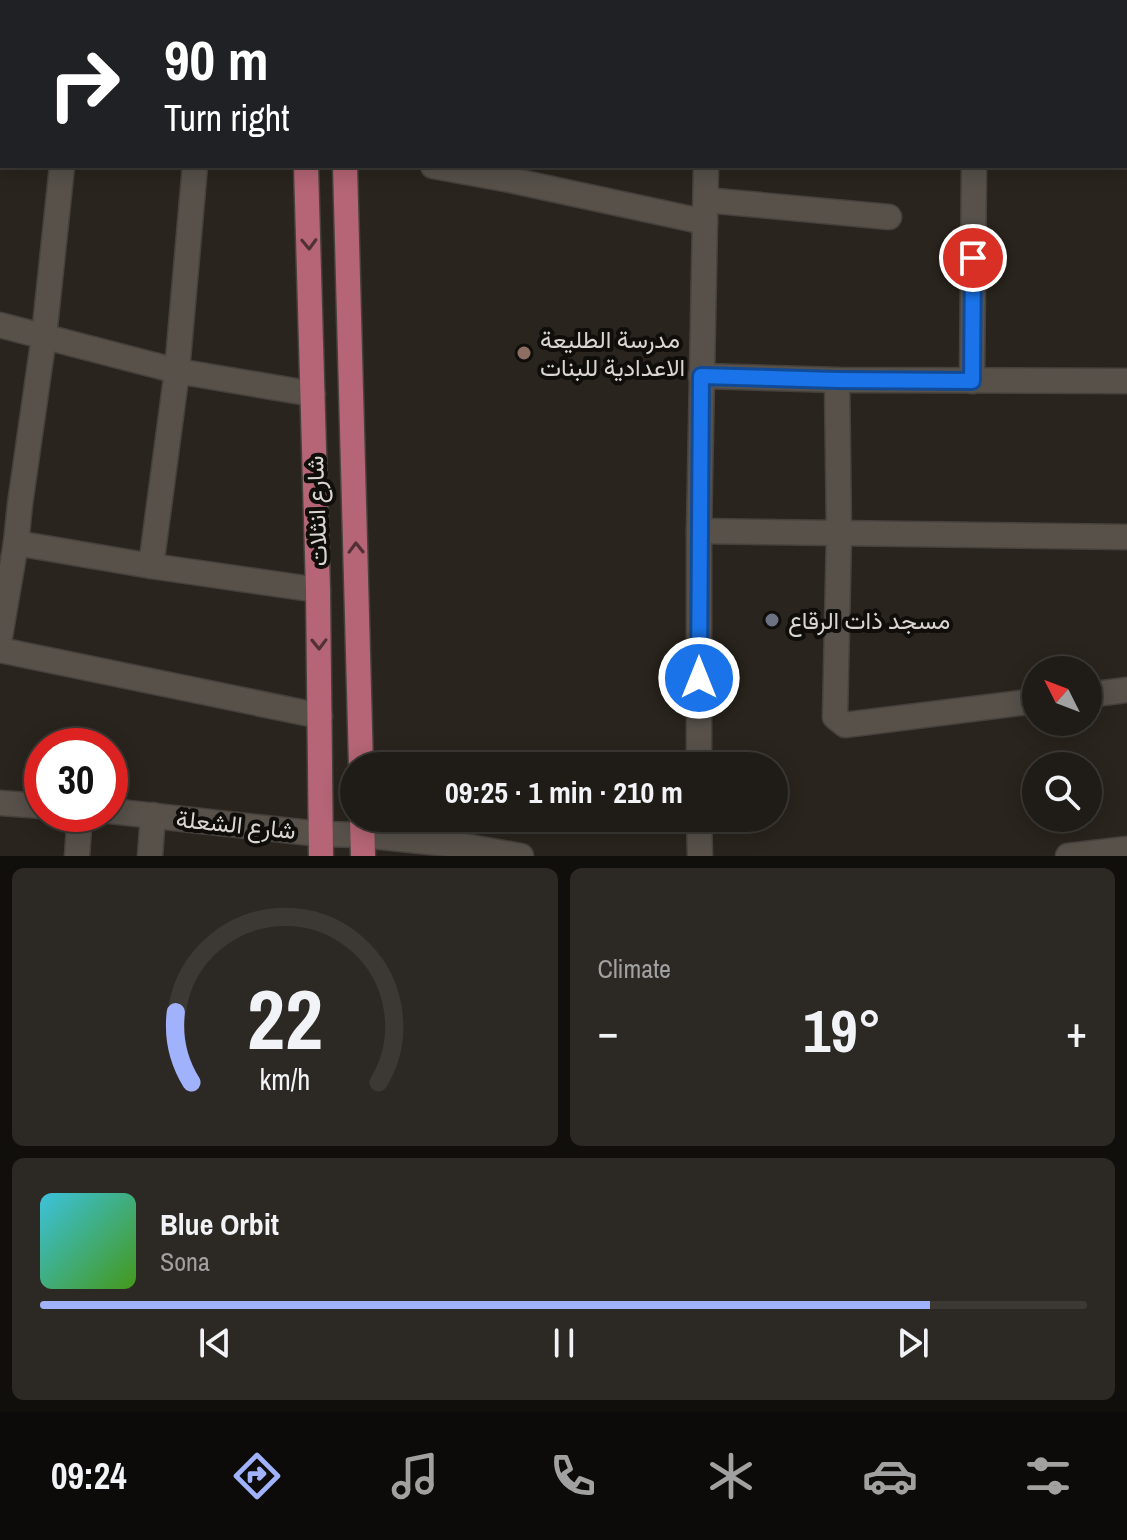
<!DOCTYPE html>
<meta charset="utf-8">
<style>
body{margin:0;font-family:"Archivo Narrow",Vazirmatn,sans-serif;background:#2c2823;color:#f1f3f6;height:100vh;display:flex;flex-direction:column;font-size:30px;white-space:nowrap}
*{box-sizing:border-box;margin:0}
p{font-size:26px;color:#a1a1a1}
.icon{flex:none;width:44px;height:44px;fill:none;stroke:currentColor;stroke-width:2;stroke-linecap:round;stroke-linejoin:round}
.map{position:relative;height:856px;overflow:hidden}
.drawer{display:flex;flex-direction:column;gap:12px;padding:12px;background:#110f0c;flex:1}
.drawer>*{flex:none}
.hud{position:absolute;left:0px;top:0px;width:1128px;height:168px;box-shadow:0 4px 20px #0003,0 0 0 2px #3c3935;background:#202124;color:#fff;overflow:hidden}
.needle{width:52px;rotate:312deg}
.controls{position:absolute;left:1022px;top:656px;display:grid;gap:16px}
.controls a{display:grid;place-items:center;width:80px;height:80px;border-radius:50%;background:#1f1b16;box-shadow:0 4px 20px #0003,0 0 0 2px #3c3935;font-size:40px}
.speed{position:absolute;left:24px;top:728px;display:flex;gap:16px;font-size:40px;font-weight:700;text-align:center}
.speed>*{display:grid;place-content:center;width:104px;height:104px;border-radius:50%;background:#1f1b16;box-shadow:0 4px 20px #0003,0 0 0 2px #3c3935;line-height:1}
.speed .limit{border:12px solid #d22;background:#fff;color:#111}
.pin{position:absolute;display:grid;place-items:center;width:68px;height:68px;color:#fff;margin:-34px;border:4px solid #fff;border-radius:50%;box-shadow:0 2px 8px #0007}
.me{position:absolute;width:88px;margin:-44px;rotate:0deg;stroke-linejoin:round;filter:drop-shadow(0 0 6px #0008)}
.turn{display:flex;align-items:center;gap:28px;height:168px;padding:0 32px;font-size:36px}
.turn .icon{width:104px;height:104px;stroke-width:2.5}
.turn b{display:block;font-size:56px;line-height:68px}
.big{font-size:60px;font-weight:800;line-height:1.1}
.drawer .tile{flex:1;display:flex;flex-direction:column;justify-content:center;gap:12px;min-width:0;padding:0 28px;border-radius:12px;background:#2c2823}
.drawer .dial{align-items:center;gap:0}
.dial svg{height:208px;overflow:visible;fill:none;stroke:#3c3935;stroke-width:7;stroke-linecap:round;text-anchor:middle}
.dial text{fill:#f1f3f6;stroke:none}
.song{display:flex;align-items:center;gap:24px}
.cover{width:96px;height:96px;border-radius:12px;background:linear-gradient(135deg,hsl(190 70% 55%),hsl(100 70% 35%))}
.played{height:8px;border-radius:4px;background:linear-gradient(90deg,#a1b2fd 85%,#3c3935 85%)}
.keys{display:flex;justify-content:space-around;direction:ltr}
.heat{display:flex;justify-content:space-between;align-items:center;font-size:44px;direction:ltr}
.drawer .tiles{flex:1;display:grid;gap:12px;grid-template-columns:1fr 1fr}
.tile:last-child{grid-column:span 2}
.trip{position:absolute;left:340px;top:752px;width:448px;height:80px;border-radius:40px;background:#1f1b16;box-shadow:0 4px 20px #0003,0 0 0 2px #3c3935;font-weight:800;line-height:80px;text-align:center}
.menu{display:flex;height:128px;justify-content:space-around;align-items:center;background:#0c0b09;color:#a1a1a1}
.menu .icon{width:56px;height:56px}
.menu .active{color:#a1b2fd}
.menu b{font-size:36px;color:#f1f3f6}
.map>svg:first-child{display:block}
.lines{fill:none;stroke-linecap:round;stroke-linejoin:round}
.minor-casing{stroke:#46413c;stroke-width:27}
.major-casing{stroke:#46413c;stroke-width:27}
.minor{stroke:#57514a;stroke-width:24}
.major{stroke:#b56575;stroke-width:24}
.oneway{stroke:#523135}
.route-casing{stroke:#114b97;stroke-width:20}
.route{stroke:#1a73e8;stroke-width:14}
.education-dot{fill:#8d6e63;stroke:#100e0b;stroke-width:3}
.worship-dot{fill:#6b7280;stroke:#100e0b;stroke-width:3}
.labels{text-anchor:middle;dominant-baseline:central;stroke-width:8;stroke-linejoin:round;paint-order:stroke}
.poi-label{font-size:24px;fill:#d9d6d1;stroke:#100e0b;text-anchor:start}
.street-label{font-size:24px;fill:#d9d6d1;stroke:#100e0b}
</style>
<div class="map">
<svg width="1127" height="856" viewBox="0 0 1127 856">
<rect width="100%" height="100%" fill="#29241d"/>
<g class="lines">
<g class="minor-casing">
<g id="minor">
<polyline points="556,0 570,2"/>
<polyline points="76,2 76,0"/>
<polyline points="528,2 529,0"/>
<polyline points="707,2 707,0"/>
<polyline points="843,2 843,0"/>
<polyline points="985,2 985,0"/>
<polyline points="0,74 2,75"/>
<polyline points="1126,96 1127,97"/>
<polyline points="433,166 510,180 705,222"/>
<polyline points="706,200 889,217"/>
<polyline points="0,325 177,371 313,394"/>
<polyline points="701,376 837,380 1127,381"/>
<polyline points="837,380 839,534 835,717 845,725 1036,701"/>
<polyline points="972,381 974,166"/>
<polyline points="699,531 1127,537"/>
<polyline points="16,543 151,566 318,590"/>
<polyline points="151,566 177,371 195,166"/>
<polyline points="0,636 16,543 20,504 44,336 62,166"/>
<polyline points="0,650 320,716"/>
<polyline points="1088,695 1127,690"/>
<polyline points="699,766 699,531 706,166"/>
<polyline points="0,803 42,806"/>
<polyline points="110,811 320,834 362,835 458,845 521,856"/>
<polyline points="699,818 700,856"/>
<polyline points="77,856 80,814"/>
<polyline points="150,856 153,815"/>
<polyline points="1068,856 1127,849"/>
</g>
</g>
<g class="major-casing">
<g id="major">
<polyline points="303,0 303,2"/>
<polyline points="343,0 343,2"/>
<polyline points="306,166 318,590 321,856"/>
<polyline points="345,166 361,766"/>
<polyline points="362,818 363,856"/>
</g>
</g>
<use href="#minor" class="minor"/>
<use href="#major" class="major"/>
</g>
<defs><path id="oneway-chevron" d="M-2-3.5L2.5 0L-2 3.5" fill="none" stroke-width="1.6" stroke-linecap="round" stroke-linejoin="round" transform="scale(2)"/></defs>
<g class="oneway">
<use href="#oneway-chevron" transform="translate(309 244) rotate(88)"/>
<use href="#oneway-chevron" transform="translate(356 548) rotate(-91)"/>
<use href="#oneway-chevron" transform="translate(319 644) rotate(89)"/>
</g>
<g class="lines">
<g class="route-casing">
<polyline id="route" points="699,678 701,376 837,380 972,381 973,258"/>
</g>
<use href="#route" class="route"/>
</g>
<circle class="education-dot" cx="524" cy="353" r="8"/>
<circle class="worship-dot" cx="772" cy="620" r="8"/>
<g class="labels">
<g class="poi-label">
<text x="540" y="339">مدرسة الطليعة<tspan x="540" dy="28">الاعدادية للبنات</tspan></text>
<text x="788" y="620">مسجد ذات الرقاع</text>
</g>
<g class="street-label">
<text transform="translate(316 511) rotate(-92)">شارع انثلات</text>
<text transform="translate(236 824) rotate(6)">شارع الشعلة</text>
</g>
</g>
</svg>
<div class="controls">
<a><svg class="needle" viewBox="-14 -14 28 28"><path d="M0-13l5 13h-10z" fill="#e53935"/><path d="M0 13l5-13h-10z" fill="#a1a1a1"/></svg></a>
<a><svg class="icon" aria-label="search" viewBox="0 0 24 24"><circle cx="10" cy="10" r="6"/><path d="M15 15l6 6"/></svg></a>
</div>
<div class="speed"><div class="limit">30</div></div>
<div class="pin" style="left:973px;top:258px;background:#d93025"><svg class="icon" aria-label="arrive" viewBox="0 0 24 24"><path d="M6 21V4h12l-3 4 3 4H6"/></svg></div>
<svg class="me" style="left:699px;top:678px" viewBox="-20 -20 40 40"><circle r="17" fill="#1a73e8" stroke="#fff" stroke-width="3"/><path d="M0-11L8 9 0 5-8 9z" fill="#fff"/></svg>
<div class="trip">09:25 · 1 min · 210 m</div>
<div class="hud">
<div class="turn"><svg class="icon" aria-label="right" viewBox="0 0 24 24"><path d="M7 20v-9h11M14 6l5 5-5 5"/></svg><div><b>90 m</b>Turn right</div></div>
</div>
</div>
<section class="drawer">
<div class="tiles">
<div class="tile dial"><svg viewBox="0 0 100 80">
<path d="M14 69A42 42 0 1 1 86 69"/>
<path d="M14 69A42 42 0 0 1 8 42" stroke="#a1b2fd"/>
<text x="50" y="56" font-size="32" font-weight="700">22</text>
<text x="50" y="72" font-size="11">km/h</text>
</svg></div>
<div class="tile"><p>Climate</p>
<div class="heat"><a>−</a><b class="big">19°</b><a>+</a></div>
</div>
<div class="tile">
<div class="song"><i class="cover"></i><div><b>Blue Orbit</b><p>Sona</p></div></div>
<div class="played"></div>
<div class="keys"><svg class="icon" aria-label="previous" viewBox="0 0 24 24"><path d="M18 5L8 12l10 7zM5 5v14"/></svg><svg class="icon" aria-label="pause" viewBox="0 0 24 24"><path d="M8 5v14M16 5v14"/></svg><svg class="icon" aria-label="next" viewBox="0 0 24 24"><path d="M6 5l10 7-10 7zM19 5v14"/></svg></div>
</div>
</div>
</section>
<nav class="menu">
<b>09:24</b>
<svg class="icon active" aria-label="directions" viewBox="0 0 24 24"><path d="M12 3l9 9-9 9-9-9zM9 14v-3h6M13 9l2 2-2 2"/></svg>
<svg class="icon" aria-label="music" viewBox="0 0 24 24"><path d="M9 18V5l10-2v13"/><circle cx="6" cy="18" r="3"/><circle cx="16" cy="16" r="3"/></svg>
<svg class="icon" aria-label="phone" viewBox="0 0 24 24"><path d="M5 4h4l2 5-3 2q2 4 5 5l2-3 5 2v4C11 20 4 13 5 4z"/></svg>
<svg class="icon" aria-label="climate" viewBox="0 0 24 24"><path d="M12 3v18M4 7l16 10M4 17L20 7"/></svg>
<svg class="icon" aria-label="car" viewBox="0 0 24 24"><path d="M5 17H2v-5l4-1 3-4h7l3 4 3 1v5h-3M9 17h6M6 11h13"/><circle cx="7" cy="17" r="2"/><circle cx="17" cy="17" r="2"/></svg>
<svg class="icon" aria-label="filters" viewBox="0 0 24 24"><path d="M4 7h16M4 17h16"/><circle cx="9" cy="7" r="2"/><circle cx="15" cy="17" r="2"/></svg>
</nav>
